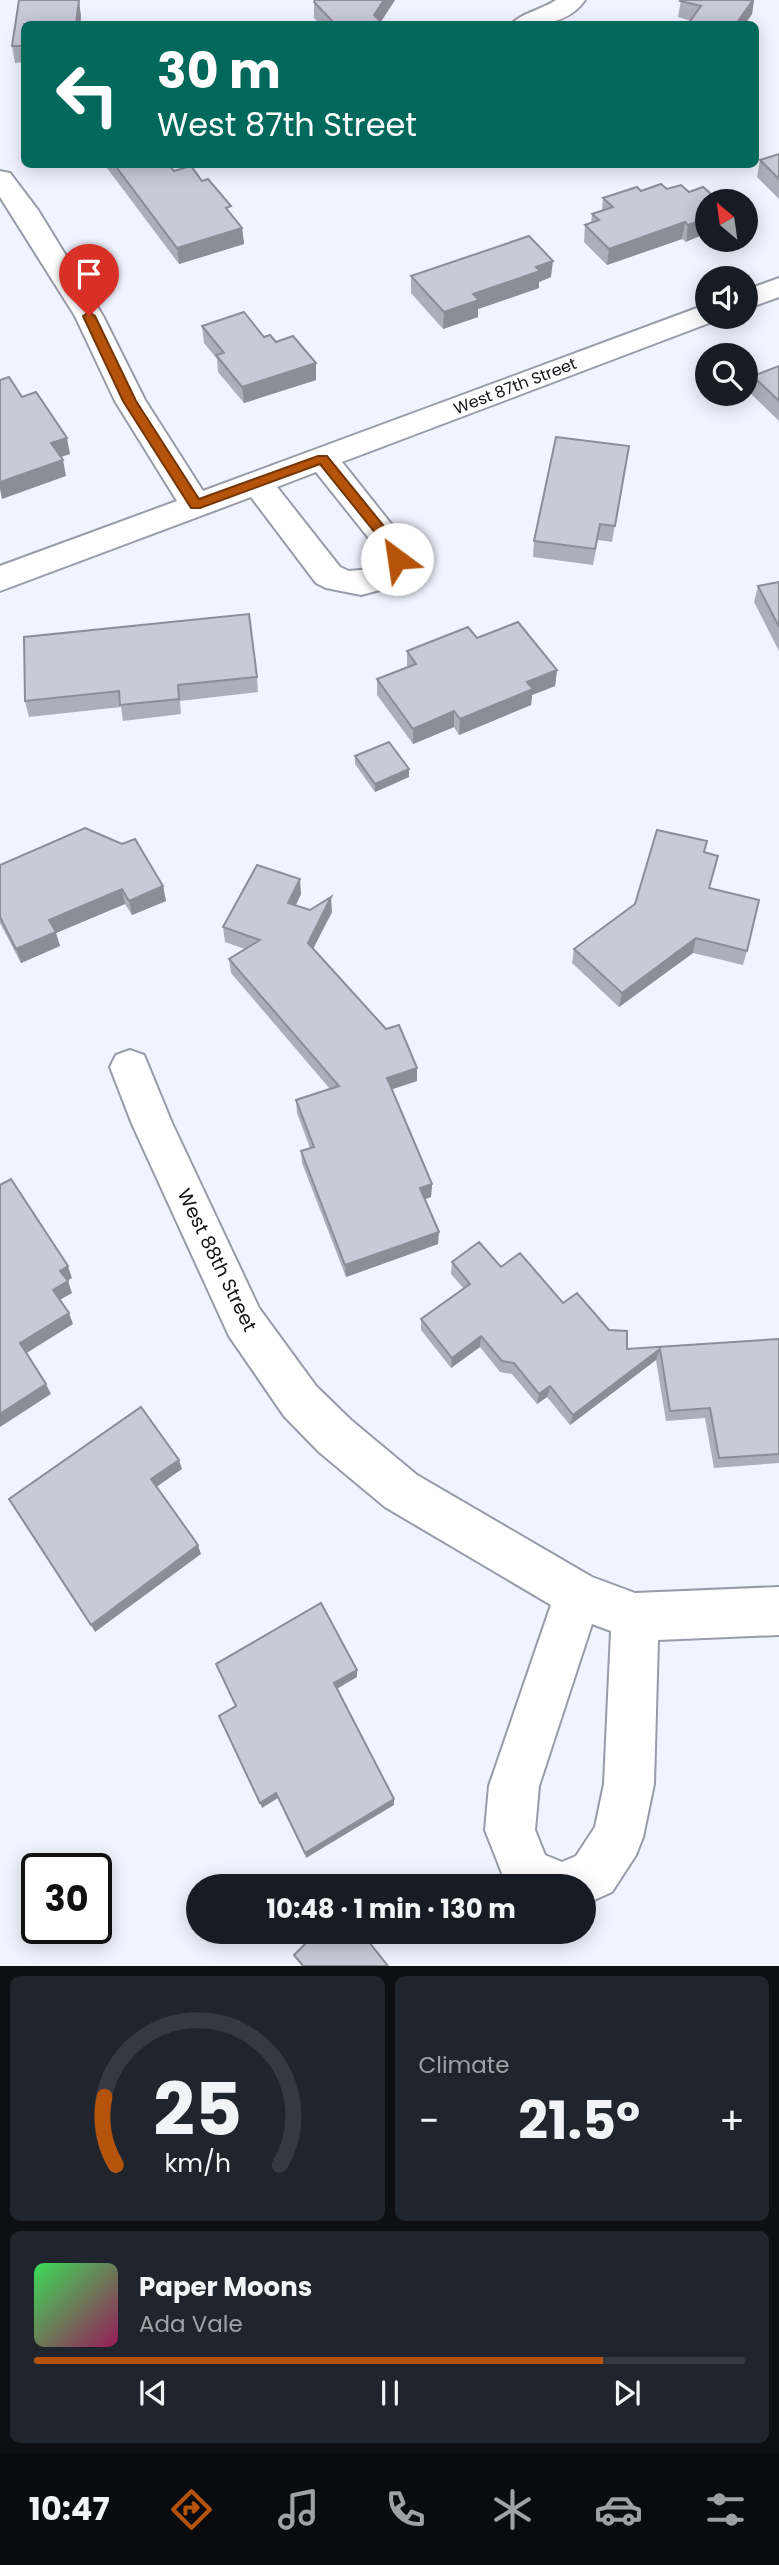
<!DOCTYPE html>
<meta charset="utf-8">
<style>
body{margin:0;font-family:Poppins,sans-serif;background:#20242c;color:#f1f3f6;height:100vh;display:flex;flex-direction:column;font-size:26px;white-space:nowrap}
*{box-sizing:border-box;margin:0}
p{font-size:23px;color:#9ea1a6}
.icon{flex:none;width:38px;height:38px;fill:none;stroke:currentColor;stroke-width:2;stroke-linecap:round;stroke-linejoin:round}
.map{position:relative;height:1966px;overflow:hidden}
.drawer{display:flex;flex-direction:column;gap:10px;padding:10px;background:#0d0f14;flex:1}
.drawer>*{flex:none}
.guide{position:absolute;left:21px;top:21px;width:738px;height:147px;border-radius:10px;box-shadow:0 4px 18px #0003;background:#00695c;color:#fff;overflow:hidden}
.needle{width:46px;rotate:331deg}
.tools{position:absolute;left:695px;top:189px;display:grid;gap:14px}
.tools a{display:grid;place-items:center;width:63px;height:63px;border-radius:50%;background:#171b24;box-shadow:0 4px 18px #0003;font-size:35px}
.speed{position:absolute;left:21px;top:1853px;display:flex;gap:14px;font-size:35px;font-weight:700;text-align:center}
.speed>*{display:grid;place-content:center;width:91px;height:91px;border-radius:50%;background:#171b24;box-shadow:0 4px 18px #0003;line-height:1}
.speed .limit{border:4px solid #111;border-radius:10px;background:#fff;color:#111}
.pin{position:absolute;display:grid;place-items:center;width:60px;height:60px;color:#fff;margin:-72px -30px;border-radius:50% 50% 50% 0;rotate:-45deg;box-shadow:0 0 7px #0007}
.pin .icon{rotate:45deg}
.me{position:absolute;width:77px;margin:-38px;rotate:329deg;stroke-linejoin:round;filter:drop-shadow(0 0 5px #0008)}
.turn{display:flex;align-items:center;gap:24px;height:147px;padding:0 21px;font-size:32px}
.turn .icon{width:91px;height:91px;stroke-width:2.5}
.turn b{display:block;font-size:49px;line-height:60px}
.big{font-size:52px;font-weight:700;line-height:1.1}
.drawer .tile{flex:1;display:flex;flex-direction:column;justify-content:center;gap:10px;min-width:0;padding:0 24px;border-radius:10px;background:#20242c}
.drawer .dial{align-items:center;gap:0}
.dial svg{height:182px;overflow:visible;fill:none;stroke:#363941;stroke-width:7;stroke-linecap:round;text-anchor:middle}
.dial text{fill:#f1f3f6;stroke:none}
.song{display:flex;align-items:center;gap:21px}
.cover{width:84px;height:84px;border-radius:10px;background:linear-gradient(135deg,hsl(130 70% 55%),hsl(330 70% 35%))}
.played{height:7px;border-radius:4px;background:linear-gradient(90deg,#b45309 80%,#363941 80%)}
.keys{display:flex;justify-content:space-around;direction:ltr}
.heat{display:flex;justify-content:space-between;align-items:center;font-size:38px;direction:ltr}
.drawer .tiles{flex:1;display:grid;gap:10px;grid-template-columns:1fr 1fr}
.tile:last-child{grid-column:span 2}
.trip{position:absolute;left:186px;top:1874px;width:410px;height:70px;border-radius:35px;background:#171b24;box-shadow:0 4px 18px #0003;font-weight:700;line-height:70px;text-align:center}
.menu{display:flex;height:112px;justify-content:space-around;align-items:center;background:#090b0e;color:#9ea1a6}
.menu .icon{width:49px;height:49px}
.menu .current{color:#b45309}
.menu b{font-size:32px;color:#f1f3f6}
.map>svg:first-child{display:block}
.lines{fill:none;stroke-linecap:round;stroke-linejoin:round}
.minor-casing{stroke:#989ba8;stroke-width:4}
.minor{fill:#fff;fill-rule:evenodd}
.wall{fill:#acaeba}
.shaded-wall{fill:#8c8d97}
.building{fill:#c8cad8;stroke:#8c8d97;stroke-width:2}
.route{fill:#b45309;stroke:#753606;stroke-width:2}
.labels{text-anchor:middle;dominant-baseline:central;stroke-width:5;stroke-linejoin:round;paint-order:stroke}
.far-street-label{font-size:16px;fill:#121317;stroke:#fff}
.street-label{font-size:19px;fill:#121317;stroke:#fff}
</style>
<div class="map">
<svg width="779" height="1967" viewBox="0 0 779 1967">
<rect width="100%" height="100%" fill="#f1f3ff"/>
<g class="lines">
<g class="minor-casing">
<g id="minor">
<path d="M556,0H585C569,24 538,26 512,24C518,15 545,8 556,0Z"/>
<path d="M0,171L10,173L38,210L103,316L145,400L203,491L697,308L707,305V317H720L717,320L342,462L411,549L412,561L403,579L395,586L361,595L326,588L316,583L251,497L0,591V566L177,501L115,401L75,316L0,197ZM316,472L379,551V561L372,569L349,571L340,567L277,487Z"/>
<polygon points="779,278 779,297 746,309 746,290"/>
<path d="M130,1050L144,1055L172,1123L259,1308L316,1386L351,1420L417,1475L592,1577L635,1593L779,1587V1635L658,1640L654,1784L643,1837L636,1855L612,1892L583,1905V1886H507L485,1830L489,1786L551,1605L385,1507L319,1452L284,1416L229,1336L132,1124L110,1067L116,1055ZM592,1624L611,1631L604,1784L595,1827L576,1856L562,1862L545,1855L535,1830L539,1786Z"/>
</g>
</g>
<use href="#minor" class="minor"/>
</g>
<g class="wall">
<polygon points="19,0 78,0 81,17 80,24 24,24 24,62 15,63 12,46"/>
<polygon points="315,0 395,0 381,22 383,24 320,24 314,18 314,2"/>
<polygon points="681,0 754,0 752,14 745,24 688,24 691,21 678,17"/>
<polygon points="779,154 779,199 757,177 760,160"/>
<polygon points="104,164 168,164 174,171 202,181 242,228 244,244 179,264"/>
<polygon points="703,187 686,242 682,239 607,265 584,242 585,225 591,223 592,214 602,211 603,198 641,191 667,189 689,192"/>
<polygon points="411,276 551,277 539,282 539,288 478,309 478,317 443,329 411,293"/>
<polygon points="202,326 264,337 276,342 316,380 244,403 218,372 217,359 204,343"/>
<polygon points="779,366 779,421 749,392 753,376"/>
<polygon points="626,462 612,542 598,540 593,565 533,557 534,541"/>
<polygon points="779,582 779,651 754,602 758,586"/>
<polygon points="477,638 557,670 555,686 532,695 531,705 459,735 454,727 413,744 377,695 377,679 407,667 407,651"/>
<polygon points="257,677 258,692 180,701 181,714 123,721 121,707 29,717 25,701"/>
<polygon points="355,756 409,777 375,792 355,764"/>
<polygon points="704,852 709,888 747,951 743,965 693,953 619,1007 572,963 574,949 635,904"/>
<polygon points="0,865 163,886 166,901 132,915 125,904 56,933 60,946 21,963 0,923"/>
<polygon points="301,894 296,905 310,910 332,912 313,948 417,1081 392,1089 432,1184 431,1197 425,1199 438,1244 346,1277 302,1163 301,1151 310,1148 297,1113 296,1100 330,1089 231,973 229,959 245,949 225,942 223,927"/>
<polygon points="452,1262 501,1267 609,1330 627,1349 779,1339 779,1463 714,1468 705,1418 666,1421 656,1360 570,1425 547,1397 537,1404 512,1374 500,1372 480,1347 451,1368 421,1330 421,1319 464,1289 451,1274"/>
</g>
<g class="shaded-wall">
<polygon points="79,0 81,17 80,24 76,24"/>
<polygon points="384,0 395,0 379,24 374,15"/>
<polygon points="753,0 754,0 752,14 745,24 736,24"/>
<polygon points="707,218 707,233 686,242 688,225"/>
<polygon points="685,222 682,239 607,265 609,249"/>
<polygon points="242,228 244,244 179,264 177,248"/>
<polygon points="553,261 551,277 539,282 539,288 478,309 478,317 443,329 444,312 473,294 536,267"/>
<polygon points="316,363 316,380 244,403 242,387"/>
<polygon points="67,438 70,454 55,459 51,443"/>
<polygon points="63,460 66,476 2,499 0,489 0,482"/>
<polygon points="557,670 555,686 532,695 531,705 459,735 460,719 527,682"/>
<polygon points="454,711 454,727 413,744 413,729"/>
<polygon points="409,769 409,777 375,792 375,784"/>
<polygon points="300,879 301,894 290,917 288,903"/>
<polygon points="163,886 166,901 132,915 129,901"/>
<polygon points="122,889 125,904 56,933 60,946 21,963 16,949 49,920"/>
<polygon points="331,897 332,912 309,957 308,943"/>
<polygon points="696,938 693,953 619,1007 622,993"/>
<polygon points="417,1068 417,1081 387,1091 387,1078"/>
<polygon points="432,1184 431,1197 420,1201 420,1188"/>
<polygon points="439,1232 438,1244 346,1277 345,1265"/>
<polygon points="68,1266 72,1278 65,1282 60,1271"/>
<polygon points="68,1281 72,1293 58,1301 53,1290"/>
<polygon points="69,1313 73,1324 25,1354 20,1343"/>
<polygon points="481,1336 480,1347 451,1368 452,1358"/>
<polygon points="660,1349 656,1360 570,1425 573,1415"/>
<polygon points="46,1384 51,1394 0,1427 0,1414"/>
<polygon points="550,1386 547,1397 537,1404 539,1394"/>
<polygon points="179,1460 182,1469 155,1488 151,1479"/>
<polygon points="198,1545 201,1554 95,1632 91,1625"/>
<polygon points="357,1670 357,1677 335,1690 334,1683"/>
<polygon points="276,1793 278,1798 262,1808 260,1803"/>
<polygon points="394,1799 394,1805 306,1858 305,1853"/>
</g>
<g class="building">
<polygon points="19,0 79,0 76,24 24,24 24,46 12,46"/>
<polygon points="315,0 384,0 374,15 383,24 335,24 314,2"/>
<polygon points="681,0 753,0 736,24 688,24 701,6 680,1"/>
<polygon points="779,154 779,179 760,160"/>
<polygon points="114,164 168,164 174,171 191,166 202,181 208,179 231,206 226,208 242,228 177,248"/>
<polygon points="661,184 667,189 681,185 689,192 703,187 719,201 707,201 707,218 688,225 685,222 609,249 585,225 599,220 592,214 613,207 603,198 637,187 641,191"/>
<polygon points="529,236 553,261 536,267 540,271 473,294 479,300 444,312 411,276"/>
<polygon points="244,312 264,337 270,335 276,342 293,336 316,363 242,387 216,355 224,353 202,326"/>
<polygon points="779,366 779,401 753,376"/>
<polygon points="9,377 22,397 36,392 67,438 51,443 63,460 0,482 0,380"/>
<polygon points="556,437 629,446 615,526 600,524 595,549 534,541"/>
<polygon points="779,582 779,627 758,586"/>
<polygon points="249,614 257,677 178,685 179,699 120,705 119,691 25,701 24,637"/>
<polygon points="518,622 557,670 527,682 533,689 460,719 454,711 413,729 377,679 416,664 407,651 468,627 477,638"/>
<polygon points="389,742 409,769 375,784 355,756"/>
<polygon points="85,828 122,844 135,839 163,886 129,901 122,889 49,920 56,932 16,949 0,917 0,865"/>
<polygon points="657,830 707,841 704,852 718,856 709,888 759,900 747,951 696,938 622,993 574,949 635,904"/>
<polygon points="257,865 300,879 288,903 310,910 331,897 308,943 386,1029 399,1025 417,1068 387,1078 432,1184 420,1188 439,1232 345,1265 301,1151 314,1147 296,1100 339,1086 229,959 260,940 223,927"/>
<polygon points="11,1179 68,1266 60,1271 68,1281 53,1290 69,1313 20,1343 46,1384 0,1414 0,1185"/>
<polygon points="479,1242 501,1267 520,1253 563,1303 577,1293 609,1330 627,1331 627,1349 779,1339 779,1454 719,1458 710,1408 670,1411 660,1349 573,1415 550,1386 539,1394 514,1363 502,1361 481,1336 452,1358 421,1319 470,1284 452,1262"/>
<polygon points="141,1407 179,1460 151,1479 198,1545 91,1625 9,1499"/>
<polygon points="321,1603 357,1670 334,1683 394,1799 305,1853 276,1793 260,1803 219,1716 236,1706 216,1664"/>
<polygon points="317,1932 361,1932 388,1966 303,1966 294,1955"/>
</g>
<polygon class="route" points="89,312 95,316 136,401 199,499 318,456 327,456 400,546 404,559 402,562 392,562 389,550 320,464 200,508 191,508 123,401 83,316"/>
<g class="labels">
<g class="far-street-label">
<text transform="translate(515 386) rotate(-21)">West 87th Street</text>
</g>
<g class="street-label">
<text transform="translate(217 1260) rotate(64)">West 88th Street</text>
</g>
</g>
</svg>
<div class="tools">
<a><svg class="needle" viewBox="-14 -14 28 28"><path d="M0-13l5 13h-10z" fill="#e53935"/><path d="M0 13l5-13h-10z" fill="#9ea1a6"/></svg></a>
<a><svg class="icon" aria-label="sound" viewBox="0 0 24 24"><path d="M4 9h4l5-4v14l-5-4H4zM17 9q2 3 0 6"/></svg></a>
<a><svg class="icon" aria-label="search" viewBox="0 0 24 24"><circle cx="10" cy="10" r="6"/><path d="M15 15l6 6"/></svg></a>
</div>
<div class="speed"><div class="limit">30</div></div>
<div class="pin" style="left:89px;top:316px;background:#d93025"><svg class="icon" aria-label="arrive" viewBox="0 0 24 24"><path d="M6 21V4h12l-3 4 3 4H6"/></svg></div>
<svg class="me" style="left:397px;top:559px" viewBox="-20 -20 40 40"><circle r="19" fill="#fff"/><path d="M0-13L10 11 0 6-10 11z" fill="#b45309"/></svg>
<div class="trip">10:48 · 1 min · 130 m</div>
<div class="guide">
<div class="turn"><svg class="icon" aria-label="left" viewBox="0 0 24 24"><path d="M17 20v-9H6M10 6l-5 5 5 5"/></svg><div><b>30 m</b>West 87th Street</div></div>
</div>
</div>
<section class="drawer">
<div class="tiles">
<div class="tile dial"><svg viewBox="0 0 100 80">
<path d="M14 69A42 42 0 1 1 86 69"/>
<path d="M14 69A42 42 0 0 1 9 39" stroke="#b45309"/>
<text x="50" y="56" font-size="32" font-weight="700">25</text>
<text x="50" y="72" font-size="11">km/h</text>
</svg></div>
<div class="tile"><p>Climate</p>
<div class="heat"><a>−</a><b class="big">21.5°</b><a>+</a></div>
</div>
<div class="tile">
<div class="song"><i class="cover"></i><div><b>Paper Moons</b><p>Ada Vale</p></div></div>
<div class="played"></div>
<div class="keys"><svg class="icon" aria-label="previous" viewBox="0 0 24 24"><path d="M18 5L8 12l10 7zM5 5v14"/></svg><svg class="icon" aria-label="pause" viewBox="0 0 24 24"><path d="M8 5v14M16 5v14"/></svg><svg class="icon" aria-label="next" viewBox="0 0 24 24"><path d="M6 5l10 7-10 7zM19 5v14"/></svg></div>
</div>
</div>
</section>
<nav class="menu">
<b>10:47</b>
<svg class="icon current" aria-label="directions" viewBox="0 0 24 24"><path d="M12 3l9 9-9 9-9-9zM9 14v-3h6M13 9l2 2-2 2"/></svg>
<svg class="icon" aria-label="music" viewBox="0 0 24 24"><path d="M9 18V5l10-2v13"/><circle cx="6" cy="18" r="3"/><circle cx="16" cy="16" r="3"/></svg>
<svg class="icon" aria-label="phone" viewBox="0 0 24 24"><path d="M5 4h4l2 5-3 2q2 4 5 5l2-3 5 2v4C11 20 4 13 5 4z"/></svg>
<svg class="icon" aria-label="climate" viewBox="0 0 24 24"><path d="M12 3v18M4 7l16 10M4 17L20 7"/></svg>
<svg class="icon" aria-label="car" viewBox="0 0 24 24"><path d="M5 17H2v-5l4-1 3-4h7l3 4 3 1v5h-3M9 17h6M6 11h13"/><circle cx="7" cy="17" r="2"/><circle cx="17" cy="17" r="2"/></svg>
<svg class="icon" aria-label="filters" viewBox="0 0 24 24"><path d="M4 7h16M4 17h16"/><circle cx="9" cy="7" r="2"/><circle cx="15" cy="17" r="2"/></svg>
</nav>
